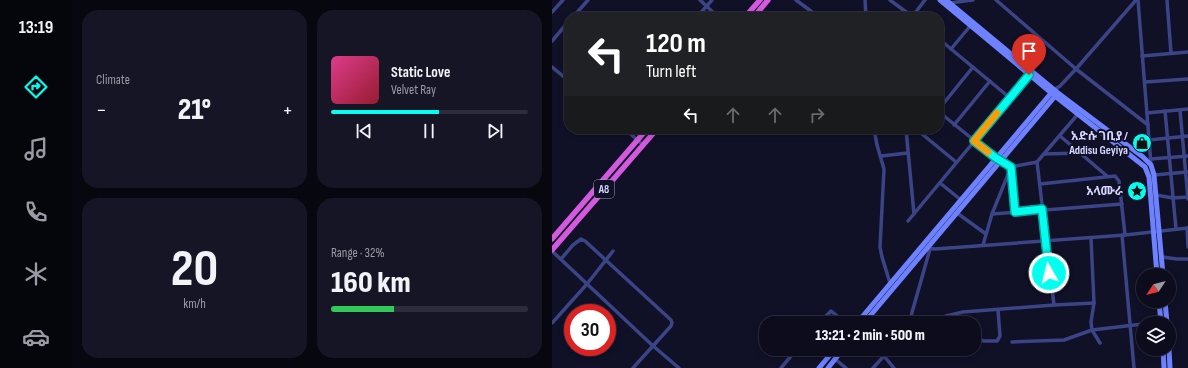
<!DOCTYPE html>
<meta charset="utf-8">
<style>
body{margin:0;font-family:"Sofia Sans Condensed","Noto Sans Ethiopic",sans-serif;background:#151526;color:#f1f3f6;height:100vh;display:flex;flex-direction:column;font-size:15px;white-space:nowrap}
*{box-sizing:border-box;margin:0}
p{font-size:13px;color:#9a9ba4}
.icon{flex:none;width:22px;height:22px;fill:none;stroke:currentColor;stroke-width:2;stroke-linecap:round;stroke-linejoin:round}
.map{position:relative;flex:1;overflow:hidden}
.details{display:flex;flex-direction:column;gap:10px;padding:10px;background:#070710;width:480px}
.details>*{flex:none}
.hud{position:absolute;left:12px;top:12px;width:380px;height:122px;border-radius:16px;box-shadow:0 2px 6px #0003,0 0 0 1px #2c2c3b;background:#202124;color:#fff;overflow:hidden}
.needle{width:26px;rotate:234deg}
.fabs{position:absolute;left:584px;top:268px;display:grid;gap:8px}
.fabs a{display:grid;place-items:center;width:40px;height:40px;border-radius:50%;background:#0c0c1d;box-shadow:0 2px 6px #0003,0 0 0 1px #2c2c3b;font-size:20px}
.speed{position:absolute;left:12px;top:304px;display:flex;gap:8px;font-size:20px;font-weight:700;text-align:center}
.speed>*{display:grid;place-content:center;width:52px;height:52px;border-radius:50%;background:#0c0c1d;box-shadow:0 2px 6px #0003,0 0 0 1px #2c2c3b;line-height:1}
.speed .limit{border:6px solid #d22;background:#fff;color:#111}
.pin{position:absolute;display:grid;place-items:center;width:34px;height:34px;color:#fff;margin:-41px -17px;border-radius:50% 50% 50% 0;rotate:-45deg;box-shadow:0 0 4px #0007}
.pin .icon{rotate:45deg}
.me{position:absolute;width:44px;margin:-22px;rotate:352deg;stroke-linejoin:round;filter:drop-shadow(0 0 3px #0008)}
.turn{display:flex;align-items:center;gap:14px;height:84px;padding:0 16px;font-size:18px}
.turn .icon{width:52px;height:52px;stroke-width:2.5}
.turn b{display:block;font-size:28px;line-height:34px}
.lanes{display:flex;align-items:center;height:38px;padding:0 16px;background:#0003;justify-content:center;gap:20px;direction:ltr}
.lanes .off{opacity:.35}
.big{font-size:30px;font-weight:800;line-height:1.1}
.details .widget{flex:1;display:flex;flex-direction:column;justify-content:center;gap:6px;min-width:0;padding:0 14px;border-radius:16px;background:#151526}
.details .dial{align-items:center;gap:0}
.dial b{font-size:52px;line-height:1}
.song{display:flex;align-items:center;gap:12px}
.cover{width:48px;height:48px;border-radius:6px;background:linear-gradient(135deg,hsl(330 70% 55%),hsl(350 70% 35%))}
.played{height:4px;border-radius:2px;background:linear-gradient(90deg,#04fdef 55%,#2c2c3b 55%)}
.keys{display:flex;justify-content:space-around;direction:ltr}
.heat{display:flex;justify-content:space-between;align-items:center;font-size:22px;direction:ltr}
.charge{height:6px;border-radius:3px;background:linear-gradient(90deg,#34c759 32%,#2c2c3b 0)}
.details .tiles{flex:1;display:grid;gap:10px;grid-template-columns:repeat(2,1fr)}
.trip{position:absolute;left:207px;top:316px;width:222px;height:40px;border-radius:16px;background:#0c0c1d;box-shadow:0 2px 6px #0003,0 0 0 1px #2c2c3b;font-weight:800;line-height:40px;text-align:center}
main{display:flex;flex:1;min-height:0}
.menu{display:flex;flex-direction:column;width:72px;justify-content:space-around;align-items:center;background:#05050c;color:#9a9ba4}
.menu .icon{width:28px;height:28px}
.menu .selected{color:#04fdef}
.menu b{font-size:18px;color:#f1f3f6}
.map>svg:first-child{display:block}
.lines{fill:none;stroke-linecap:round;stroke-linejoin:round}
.minor{stroke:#3b4486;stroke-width:3.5}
.secondary{stroke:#6e81fe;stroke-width:5}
.trunk{stroke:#d359de;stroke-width:5.5}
.route-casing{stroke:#03a49b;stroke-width:10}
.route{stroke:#04fdef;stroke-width:7}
.slow{stroke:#f59e0b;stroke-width:7}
.labels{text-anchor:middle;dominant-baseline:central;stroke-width:4;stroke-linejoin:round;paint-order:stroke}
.shield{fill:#101027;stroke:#9b9cbe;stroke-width:1}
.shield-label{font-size:11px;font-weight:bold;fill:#d6d8ff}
.poi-label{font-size:12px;font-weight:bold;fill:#d6d8ff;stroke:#101027;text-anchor:end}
</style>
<main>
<nav class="menu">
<b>13:19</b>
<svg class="icon selected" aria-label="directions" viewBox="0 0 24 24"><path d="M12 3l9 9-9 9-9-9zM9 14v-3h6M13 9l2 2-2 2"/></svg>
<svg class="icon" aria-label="music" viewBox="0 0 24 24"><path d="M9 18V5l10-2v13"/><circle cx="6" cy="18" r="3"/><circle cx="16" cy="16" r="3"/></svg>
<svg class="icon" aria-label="phone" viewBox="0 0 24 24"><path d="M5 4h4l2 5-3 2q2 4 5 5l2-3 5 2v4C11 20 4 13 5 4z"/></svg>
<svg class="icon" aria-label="climate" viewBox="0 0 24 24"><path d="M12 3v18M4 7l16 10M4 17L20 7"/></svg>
<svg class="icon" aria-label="car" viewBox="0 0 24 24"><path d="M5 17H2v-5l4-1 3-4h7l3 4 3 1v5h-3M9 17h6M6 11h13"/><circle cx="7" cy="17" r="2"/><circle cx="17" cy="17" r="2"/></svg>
</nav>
<section class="details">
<div class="tiles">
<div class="widget"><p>Climate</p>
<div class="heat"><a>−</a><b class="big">21°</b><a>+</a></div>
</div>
<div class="widget">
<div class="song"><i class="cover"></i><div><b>Static Love</b><p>Velvet Ray</p></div></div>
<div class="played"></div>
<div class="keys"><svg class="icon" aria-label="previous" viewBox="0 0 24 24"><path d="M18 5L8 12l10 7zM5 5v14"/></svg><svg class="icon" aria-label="pause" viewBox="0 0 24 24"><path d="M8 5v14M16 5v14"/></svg><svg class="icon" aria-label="next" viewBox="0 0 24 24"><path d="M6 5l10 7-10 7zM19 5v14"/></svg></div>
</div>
<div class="widget dial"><b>20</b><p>km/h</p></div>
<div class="widget"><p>Range · 32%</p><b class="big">160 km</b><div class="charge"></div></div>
</div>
</section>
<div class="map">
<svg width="636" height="368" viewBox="0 0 636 368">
<rect width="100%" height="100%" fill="#101027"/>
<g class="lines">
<g class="minor">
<polyline points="148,0 166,17"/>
<polyline points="244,0 267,17"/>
<polyline points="313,0 314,17"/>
<polyline points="338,0 361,17"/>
<polyline points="444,0 524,69 596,125"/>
<polyline points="586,0 599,165"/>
<polyline points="615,0 619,53"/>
<polyline points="397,3 421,0"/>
<polyline points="0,12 11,0"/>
<polyline points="21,17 36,0"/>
<polyline points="145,17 160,0"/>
<polyline points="360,17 373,0"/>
<polyline points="387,39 458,98"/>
<polyline points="0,41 17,21"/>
<polyline points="399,49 419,25"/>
<polyline points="590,56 636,52"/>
<polyline points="0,67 17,81"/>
<polyline points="593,82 636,79"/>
<polyline points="502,90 508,86 524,69 584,0"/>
<polyline points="387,109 421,67"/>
<polyline points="628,110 636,199"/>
<polyline points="613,111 624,229"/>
<polyline points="387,112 444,158 459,167 485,162 502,305"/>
<polyline points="595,113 636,109"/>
<polyline points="402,125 438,81"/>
<polyline points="73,129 91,145"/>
<polyline points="322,129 325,145 332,169 328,247 330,257 338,283"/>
<polyline points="354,129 362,214"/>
<polyline points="364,129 404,162"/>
<polyline points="508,136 555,176"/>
<polyline points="597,140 636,136"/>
<polyline points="492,154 529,153"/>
<polyline points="329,156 356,153"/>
<polyline points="599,159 636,156"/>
<polyline points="485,162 526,114"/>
<polyline points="459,170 463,212"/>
<polyline points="602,175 635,172"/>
<polyline points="388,183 409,200"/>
<polyline points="488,184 563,176 567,181 573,235"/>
<polyline points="604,195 621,198 636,197"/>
<polyline points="405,213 434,234"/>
<polyline points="440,214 570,204"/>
<polyline points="356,221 478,74"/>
<polyline points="635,228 636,247"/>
<polyline points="570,235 582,368"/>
<polyline points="539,238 542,303 539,322 540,330 548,343"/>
<polyline points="431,245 440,214 459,167"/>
<polyline points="375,248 383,249 573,235 636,228"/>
<polyline points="0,251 100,345 127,368"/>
<polyline points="610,257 625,259 636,259"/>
<polyline points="9,259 21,245 29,239 33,241 119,320 120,323 119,326 81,368"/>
<polyline points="0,323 35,284 61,251"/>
<polyline points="267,323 279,311 294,323"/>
<polyline points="357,323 378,249"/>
<polyline points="382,323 394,316 411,312 502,305 542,303"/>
<polyline points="422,338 432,341 445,341 448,336 446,310"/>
<polyline points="460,342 512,340 540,330 591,324"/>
<polyline points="310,349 332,356 342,368"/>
<polyline points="283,359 294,368"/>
<polyline points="229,368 245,349"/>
<polyline points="321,368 332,356 344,349"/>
</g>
<g class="secondary">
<polyline points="388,0 503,96 593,167 597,177 605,275"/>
<polyline points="394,0 506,93 591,157 599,165 602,175 611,275"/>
<polyline points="607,301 609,323"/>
<polyline points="613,301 615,323"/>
<polyline points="305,323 500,92"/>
<polyline points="312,323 505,94"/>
<polyline points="611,349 612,368"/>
<polyline points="617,349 618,368"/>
<polyline points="267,368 283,349"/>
<polyline points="276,368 291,349"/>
</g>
<g class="trunk">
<polyline points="193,17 208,0"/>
<polyline points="202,17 216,0"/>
<polyline points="0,239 95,129"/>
<polyline points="0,250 105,129"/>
</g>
</g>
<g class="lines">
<g class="route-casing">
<polyline id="route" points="477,75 422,141 444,158 459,167 463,212 490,209 497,273"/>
</g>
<use href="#route" class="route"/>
<polyline class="slow" points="436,152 422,141 445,113"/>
</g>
<defs>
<g id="shop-disc" transform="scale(1)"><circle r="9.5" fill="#04fdef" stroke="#101027"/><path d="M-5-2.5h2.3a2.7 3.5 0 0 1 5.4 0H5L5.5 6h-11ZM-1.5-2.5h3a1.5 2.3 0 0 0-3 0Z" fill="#111"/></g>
<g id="sight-disc" transform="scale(1)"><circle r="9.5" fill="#04fdef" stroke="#101027"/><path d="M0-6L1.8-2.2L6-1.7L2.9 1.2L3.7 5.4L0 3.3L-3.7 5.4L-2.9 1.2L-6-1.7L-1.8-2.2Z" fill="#111"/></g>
</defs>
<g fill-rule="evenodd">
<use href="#shop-disc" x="590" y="143"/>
<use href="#sight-disc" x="585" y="191"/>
</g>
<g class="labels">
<rect class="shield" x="42" y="180" width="20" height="18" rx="3"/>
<g class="shield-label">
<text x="52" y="189">A8</text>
</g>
<g class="poi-label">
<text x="576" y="136">አድሱ ገቢያ /<tspan x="576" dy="14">Addisu Geyiya</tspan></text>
<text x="571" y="191">አላሙራ</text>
</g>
</g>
</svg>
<div class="fabs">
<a><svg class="needle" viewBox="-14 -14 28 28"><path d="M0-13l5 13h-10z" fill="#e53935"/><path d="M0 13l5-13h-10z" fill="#9a9ba4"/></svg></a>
<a><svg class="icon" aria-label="layers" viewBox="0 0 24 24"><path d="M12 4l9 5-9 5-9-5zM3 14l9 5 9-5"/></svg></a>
</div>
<div class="speed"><div class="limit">30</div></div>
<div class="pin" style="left:477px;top:75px;background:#d93025"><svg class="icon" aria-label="arrive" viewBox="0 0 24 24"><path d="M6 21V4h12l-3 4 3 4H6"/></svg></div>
<svg class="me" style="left:497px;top:273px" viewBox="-20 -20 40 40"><circle r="17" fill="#04fdef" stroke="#fff" stroke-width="3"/><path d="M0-11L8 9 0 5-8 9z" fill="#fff"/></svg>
<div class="trip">13:21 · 2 min · 500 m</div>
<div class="hud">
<div class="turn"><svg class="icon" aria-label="left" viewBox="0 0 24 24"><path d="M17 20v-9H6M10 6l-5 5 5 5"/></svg><div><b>120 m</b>Turn left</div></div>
<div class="lanes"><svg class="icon" aria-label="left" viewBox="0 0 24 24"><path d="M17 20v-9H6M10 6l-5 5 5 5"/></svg><svg class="icon off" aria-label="ahead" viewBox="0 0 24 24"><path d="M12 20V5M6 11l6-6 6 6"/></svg><svg class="icon off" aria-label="ahead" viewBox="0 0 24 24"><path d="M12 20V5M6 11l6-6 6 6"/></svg><svg class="icon off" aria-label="right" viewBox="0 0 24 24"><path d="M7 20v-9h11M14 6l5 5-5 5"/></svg></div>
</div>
</div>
</main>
